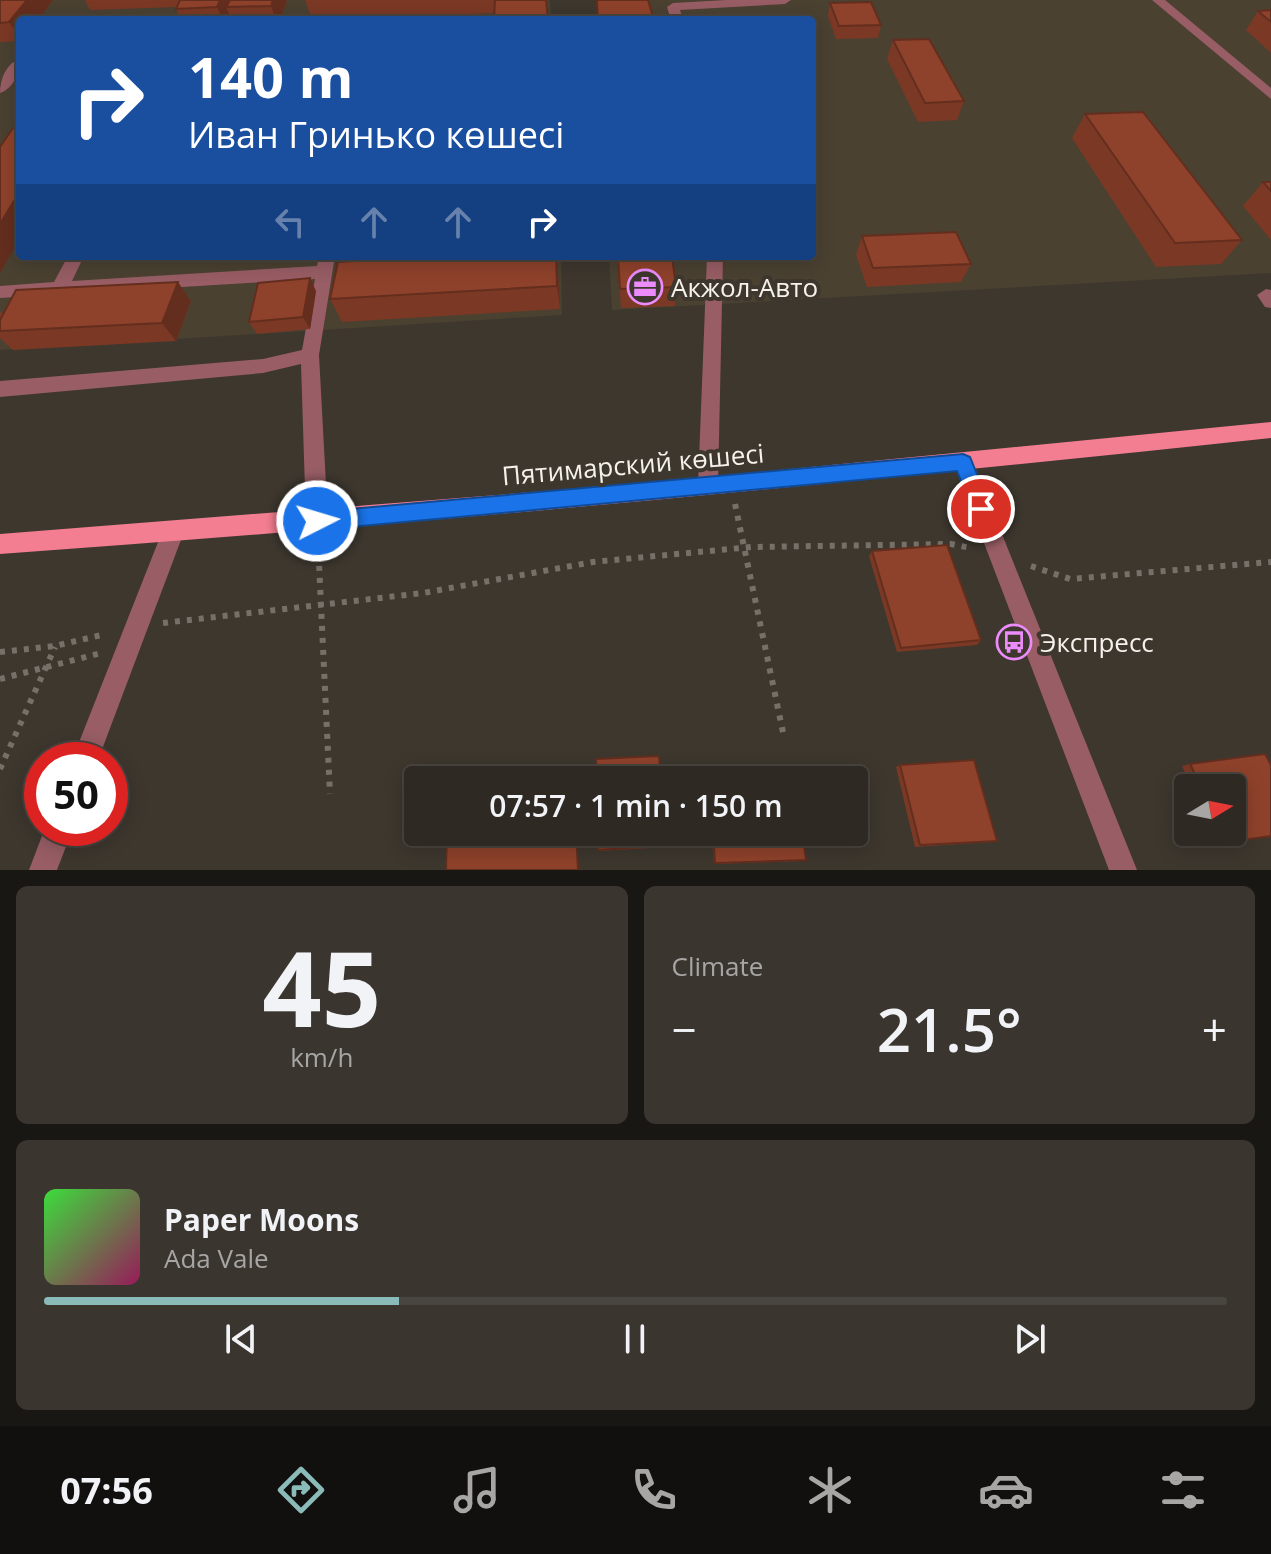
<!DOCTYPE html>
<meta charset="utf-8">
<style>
body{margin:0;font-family:"Open Sans",sans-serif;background:#3a352f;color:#f1f3f6;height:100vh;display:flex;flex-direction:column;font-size:30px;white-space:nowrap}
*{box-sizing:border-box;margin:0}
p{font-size:26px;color:#a7a6a5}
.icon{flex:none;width:44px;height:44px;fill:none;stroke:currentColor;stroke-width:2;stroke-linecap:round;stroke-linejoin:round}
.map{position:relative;height:870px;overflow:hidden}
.drawer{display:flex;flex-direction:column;gap:16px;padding:16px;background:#191713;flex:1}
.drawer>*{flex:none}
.banner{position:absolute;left:16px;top:16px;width:800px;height:244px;border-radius:8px;box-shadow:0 4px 20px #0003,0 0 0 2px #494540;background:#1a4fa0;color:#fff;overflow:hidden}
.needle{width:52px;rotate:80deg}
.tools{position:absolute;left:1174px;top:774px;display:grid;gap:16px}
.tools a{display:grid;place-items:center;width:72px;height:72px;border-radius:8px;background:#2e2922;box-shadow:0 4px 20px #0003,0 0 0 2px #494540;font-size:40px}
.speed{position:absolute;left:24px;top:742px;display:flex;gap:16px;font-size:40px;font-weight:700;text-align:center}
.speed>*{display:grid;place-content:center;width:104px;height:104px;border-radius:50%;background:#2e2922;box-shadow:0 4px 20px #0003,0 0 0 2px #494540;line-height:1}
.speed .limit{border:12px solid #d22;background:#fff;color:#111}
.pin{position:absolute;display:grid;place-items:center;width:68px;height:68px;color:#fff;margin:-34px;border:4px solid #fff;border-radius:50%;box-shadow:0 2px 8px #0007}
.me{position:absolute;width:88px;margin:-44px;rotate:85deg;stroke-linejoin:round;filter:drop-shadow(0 0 6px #0008)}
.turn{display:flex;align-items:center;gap:28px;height:168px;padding:0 40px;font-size:36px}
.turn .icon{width:104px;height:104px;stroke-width:2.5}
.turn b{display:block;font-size:56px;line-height:68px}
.lanes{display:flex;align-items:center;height:76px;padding:0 40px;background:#0003;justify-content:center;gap:40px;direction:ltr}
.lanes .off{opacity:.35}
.big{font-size:60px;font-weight:600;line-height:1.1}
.drawer .tile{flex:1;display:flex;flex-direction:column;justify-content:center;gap:12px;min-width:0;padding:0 28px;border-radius:12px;background:#3a352f}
.drawer .dial{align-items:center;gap:0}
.dial b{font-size:104px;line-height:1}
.song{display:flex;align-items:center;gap:24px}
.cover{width:96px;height:96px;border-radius:12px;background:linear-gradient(135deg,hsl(120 70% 55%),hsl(330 70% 35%))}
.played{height:8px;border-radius:4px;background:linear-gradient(90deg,#8bbbb9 30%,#494540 30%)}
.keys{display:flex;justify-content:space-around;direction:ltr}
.heat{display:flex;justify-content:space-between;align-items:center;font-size:44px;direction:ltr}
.drawer .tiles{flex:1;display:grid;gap:16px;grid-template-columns:1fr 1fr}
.tile:last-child{grid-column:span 2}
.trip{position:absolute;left:404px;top:766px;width:464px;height:80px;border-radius:8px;background:#2e2922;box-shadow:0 4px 20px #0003,0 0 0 2px #494540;font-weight:600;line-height:80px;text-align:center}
.dock{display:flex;height:128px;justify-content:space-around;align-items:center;background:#12100e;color:#a7a6a5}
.dock .icon{width:56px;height:56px}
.dock .on{color:#8bbbb9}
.dock b{font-size:36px;color:#f1f3f6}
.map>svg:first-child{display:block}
.built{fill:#4a4131}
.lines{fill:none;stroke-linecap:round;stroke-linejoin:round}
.path{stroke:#767068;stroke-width:6;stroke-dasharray:5 7;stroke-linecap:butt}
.minor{fill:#985d65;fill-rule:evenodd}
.major{fill:#f47e91;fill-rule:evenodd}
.wall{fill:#7b3925}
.shaded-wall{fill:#642e1e}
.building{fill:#8f422b;stroke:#642e1e;stroke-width:2}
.route{fill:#1a73e8;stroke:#114b97;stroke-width:2}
.labels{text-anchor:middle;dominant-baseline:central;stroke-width:8;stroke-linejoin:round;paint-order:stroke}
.poi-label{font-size:26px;fill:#f5f1eb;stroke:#3d372e;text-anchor:start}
.street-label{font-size:26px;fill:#f5f1eb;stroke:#3d372e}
</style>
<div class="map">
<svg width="1271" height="870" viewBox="0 0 1271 870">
<rect width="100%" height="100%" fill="#3d372e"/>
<g class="built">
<polygon points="0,0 550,0 551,20 20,20 20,256 561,256 562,315 0,350"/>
<polygon points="597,0 1271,0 1271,273 612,310 609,256 812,256 812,20 598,20"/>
</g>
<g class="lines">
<g class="path">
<polyline points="735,504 784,737"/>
<polyline points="318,542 330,794"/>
<polyline points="1031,566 1070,579 1271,562"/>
<polyline points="163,623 423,593 593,562 751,547 951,544 971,548"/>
<polyline points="0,652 55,646 106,634"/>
<polyline points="0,679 101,653"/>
<polyline points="0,769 55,647"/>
</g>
<g class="minor">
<polygon points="727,0 791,0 785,4 680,10 683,20 671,20 667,7 673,3"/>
<polygon points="1152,0 1165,0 1271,88 1271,99"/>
<path d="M20,58C20,72 14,88 0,93C0,79 6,64 20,58Z"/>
<polygon points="68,256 84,256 72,281 317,266 319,256 335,256 319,355 328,521 325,528 317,531 309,528 306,521 301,364 263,373 0,397 0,381 263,359 302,350 315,279 0,298 0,286 54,282"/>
<polygon points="707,256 723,256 718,485 715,491 708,494 701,491 698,485"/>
<polygon points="1266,289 1271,290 1271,308 1265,307 1257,295"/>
<polygon points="963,453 970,456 973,462 1137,870 1109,870 953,462 956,456"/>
<polygon points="173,522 181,525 184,532 98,760 72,760 162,532 165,525"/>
<polygon points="45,828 73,828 57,870 29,870"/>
</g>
<path class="major" d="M1271,422V438C848,483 424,524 0,554V534L636,484Z"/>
</g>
<g class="wall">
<polygon points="0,0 53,0 38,20 20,20 20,41 0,42"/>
<polygon points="85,0 287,0 280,20 232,20 230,16 228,20 181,20 176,9 177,7 90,10"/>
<polygon points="305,0 547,0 494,13 312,20"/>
<polygon points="830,3 881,25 878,38 836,39 828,16"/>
<polygon points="1271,10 1271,53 1246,30 1258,11"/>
<polygon points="893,40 964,101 957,120 918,122 887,59"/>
<polygon points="1085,114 1242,240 1221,264 1156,267 1072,138"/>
<polygon points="1263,182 1271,182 1271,240 1243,206"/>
<polygon points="862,236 971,264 961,282 867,287 856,255"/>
<polygon points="557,256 560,309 342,322 330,299"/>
<polygon points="617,256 672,256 676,287 675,306 621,308"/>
<polygon points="316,291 310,329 257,334 249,322"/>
<polygon points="191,301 176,341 13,350 0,338 0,311 3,314"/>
<polygon points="872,551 981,640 977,645 897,652 869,556"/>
<polygon points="1265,754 1271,765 1271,837 1220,843 1214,832 1232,832 1232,788 1192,788 1182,766 1190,764"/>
<polygon points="900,765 997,841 991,842 915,847 896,767"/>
<polygon points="711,832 802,832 806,860 803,861 714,864"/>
<polygon points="666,845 665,847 599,851 598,850"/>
</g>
<g class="shaded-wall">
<polygon points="27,0 53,0 38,20 20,20 20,38 9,22"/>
<polygon points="220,0 237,0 226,7 230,16 228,20 223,20 217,7"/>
<polygon points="273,0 287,0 280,20 276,20 271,6"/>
<polygon points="20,191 20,238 0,273 0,224"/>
<polygon points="556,256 557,256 560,309 557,286"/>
<polygon points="310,278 316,291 310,329 303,317"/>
<polygon points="178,282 191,301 176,341 162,323"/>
</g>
<g class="building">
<polygon points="0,0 27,0 9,22 0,23"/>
<polygon points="180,0 220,0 217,7 176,9"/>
<polygon points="230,0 273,0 271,6 226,7"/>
<polygon points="495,0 546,0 548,20 494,20"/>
<polygon points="597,0 648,0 654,20 598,20"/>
<polygon points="871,2 881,25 839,26 830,3"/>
<polygon points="1271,10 1271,22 1258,11"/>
<polygon points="929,39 964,101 925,103 893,40"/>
<polygon points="1143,112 1242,240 1175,243 1085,114"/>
<polygon points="13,128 20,128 20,191 0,224 0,147"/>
<polygon points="1263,182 1271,182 1271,191"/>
<polygon points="956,232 971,264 873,268 862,236"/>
<polygon points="440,256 556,256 557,286 330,299 338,262"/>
<polygon points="618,256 672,256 676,287 620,289"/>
<polygon points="310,278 303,317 249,322 258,283"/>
<polygon points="178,282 162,323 0,331 0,320 16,290"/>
<polygon points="947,545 981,640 901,648 872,551"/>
<polygon points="1265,754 1271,765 1271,836 1229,842 1224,832 1232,832 1232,788 1202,788 1190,764"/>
<polygon points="659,756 661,780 597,780 596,759"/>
<polygon points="974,760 997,841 920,845 900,765"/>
<polygon points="793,770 795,780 709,780 708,772"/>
<polygon points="447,832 576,832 578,870 446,870"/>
<polygon points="598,832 665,832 666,845 598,850"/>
<polygon points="713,832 802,832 806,860 715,863"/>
</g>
<polygon class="route" points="963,454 970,457 991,509 988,515 981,517 975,515 957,471 317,530 310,527 307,521 310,515 317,512"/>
<defs>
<g id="office-ring" transform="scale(1.8)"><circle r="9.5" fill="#3d372e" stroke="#ec8cfb" stroke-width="1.5"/><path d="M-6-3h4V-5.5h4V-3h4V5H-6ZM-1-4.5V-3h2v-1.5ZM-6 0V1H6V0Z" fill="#ec8cfb"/></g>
<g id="bus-ring" transform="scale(1.8)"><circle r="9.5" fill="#3d372e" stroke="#ec8cfb" stroke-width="1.5"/><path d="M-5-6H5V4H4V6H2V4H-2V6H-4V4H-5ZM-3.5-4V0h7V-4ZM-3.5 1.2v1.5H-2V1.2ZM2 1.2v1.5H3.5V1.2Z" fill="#ec8cfb"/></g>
</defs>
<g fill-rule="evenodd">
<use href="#office-ring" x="645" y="287"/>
<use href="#bus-ring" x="1014" y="642"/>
</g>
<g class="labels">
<g class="poi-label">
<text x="671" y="287">Акжол-Авто</text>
<text x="1040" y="642">Экспресс</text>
</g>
<g class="street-label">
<text transform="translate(633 464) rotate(-5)">Пятимарский көшесі</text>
</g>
</g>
</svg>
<div class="tools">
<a><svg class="needle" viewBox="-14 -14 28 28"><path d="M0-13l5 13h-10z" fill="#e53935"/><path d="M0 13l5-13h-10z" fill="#a7a6a5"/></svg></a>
</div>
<div class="speed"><div class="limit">50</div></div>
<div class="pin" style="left:981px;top:509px;background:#d93025"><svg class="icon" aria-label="arrive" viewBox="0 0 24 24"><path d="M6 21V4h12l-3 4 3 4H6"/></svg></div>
<svg class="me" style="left:317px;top:521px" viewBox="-20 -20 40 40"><circle r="17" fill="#1a73e8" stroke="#fff" stroke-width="3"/><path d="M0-11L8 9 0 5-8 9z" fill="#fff"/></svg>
<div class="trip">07:57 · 1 min · 150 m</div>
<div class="banner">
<div class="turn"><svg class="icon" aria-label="right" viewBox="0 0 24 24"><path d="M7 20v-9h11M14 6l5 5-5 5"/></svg><div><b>140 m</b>Иван Гринько көшесі</div></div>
<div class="lanes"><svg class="icon off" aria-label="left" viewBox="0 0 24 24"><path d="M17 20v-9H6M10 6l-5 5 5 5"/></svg><svg class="icon off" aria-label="ahead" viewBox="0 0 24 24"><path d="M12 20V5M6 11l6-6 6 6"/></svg><svg class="icon off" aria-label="ahead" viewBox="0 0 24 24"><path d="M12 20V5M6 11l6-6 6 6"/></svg><svg class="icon" aria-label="right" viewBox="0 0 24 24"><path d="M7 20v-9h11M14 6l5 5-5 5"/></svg></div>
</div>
</div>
<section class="drawer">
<div class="tiles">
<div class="tile dial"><b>45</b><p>km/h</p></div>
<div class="tile"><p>Climate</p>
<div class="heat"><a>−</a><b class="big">21.5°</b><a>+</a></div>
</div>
<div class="tile">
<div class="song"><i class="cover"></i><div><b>Paper Moons</b><p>Ada Vale</p></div></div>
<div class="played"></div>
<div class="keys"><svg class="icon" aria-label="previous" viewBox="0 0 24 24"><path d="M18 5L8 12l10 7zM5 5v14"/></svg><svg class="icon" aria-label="pause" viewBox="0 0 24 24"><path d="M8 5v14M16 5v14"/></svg><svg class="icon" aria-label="next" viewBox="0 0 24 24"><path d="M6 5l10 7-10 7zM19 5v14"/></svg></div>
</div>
</div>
</section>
<nav class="dock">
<b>07:56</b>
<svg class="icon on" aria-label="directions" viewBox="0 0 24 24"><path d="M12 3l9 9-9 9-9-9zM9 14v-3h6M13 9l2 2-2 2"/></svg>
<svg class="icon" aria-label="music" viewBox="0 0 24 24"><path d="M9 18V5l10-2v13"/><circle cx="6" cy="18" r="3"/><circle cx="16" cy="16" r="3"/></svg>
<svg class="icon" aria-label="phone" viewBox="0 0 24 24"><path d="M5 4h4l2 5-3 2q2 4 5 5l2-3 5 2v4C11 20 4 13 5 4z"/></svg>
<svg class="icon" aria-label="climate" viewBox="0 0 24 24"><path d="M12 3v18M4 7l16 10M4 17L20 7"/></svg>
<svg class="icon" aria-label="car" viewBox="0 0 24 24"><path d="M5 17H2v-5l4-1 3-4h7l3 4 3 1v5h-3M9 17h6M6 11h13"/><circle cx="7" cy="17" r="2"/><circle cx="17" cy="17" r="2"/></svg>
<svg class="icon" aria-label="filters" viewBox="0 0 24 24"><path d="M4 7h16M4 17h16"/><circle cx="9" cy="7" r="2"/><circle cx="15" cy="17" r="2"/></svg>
</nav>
